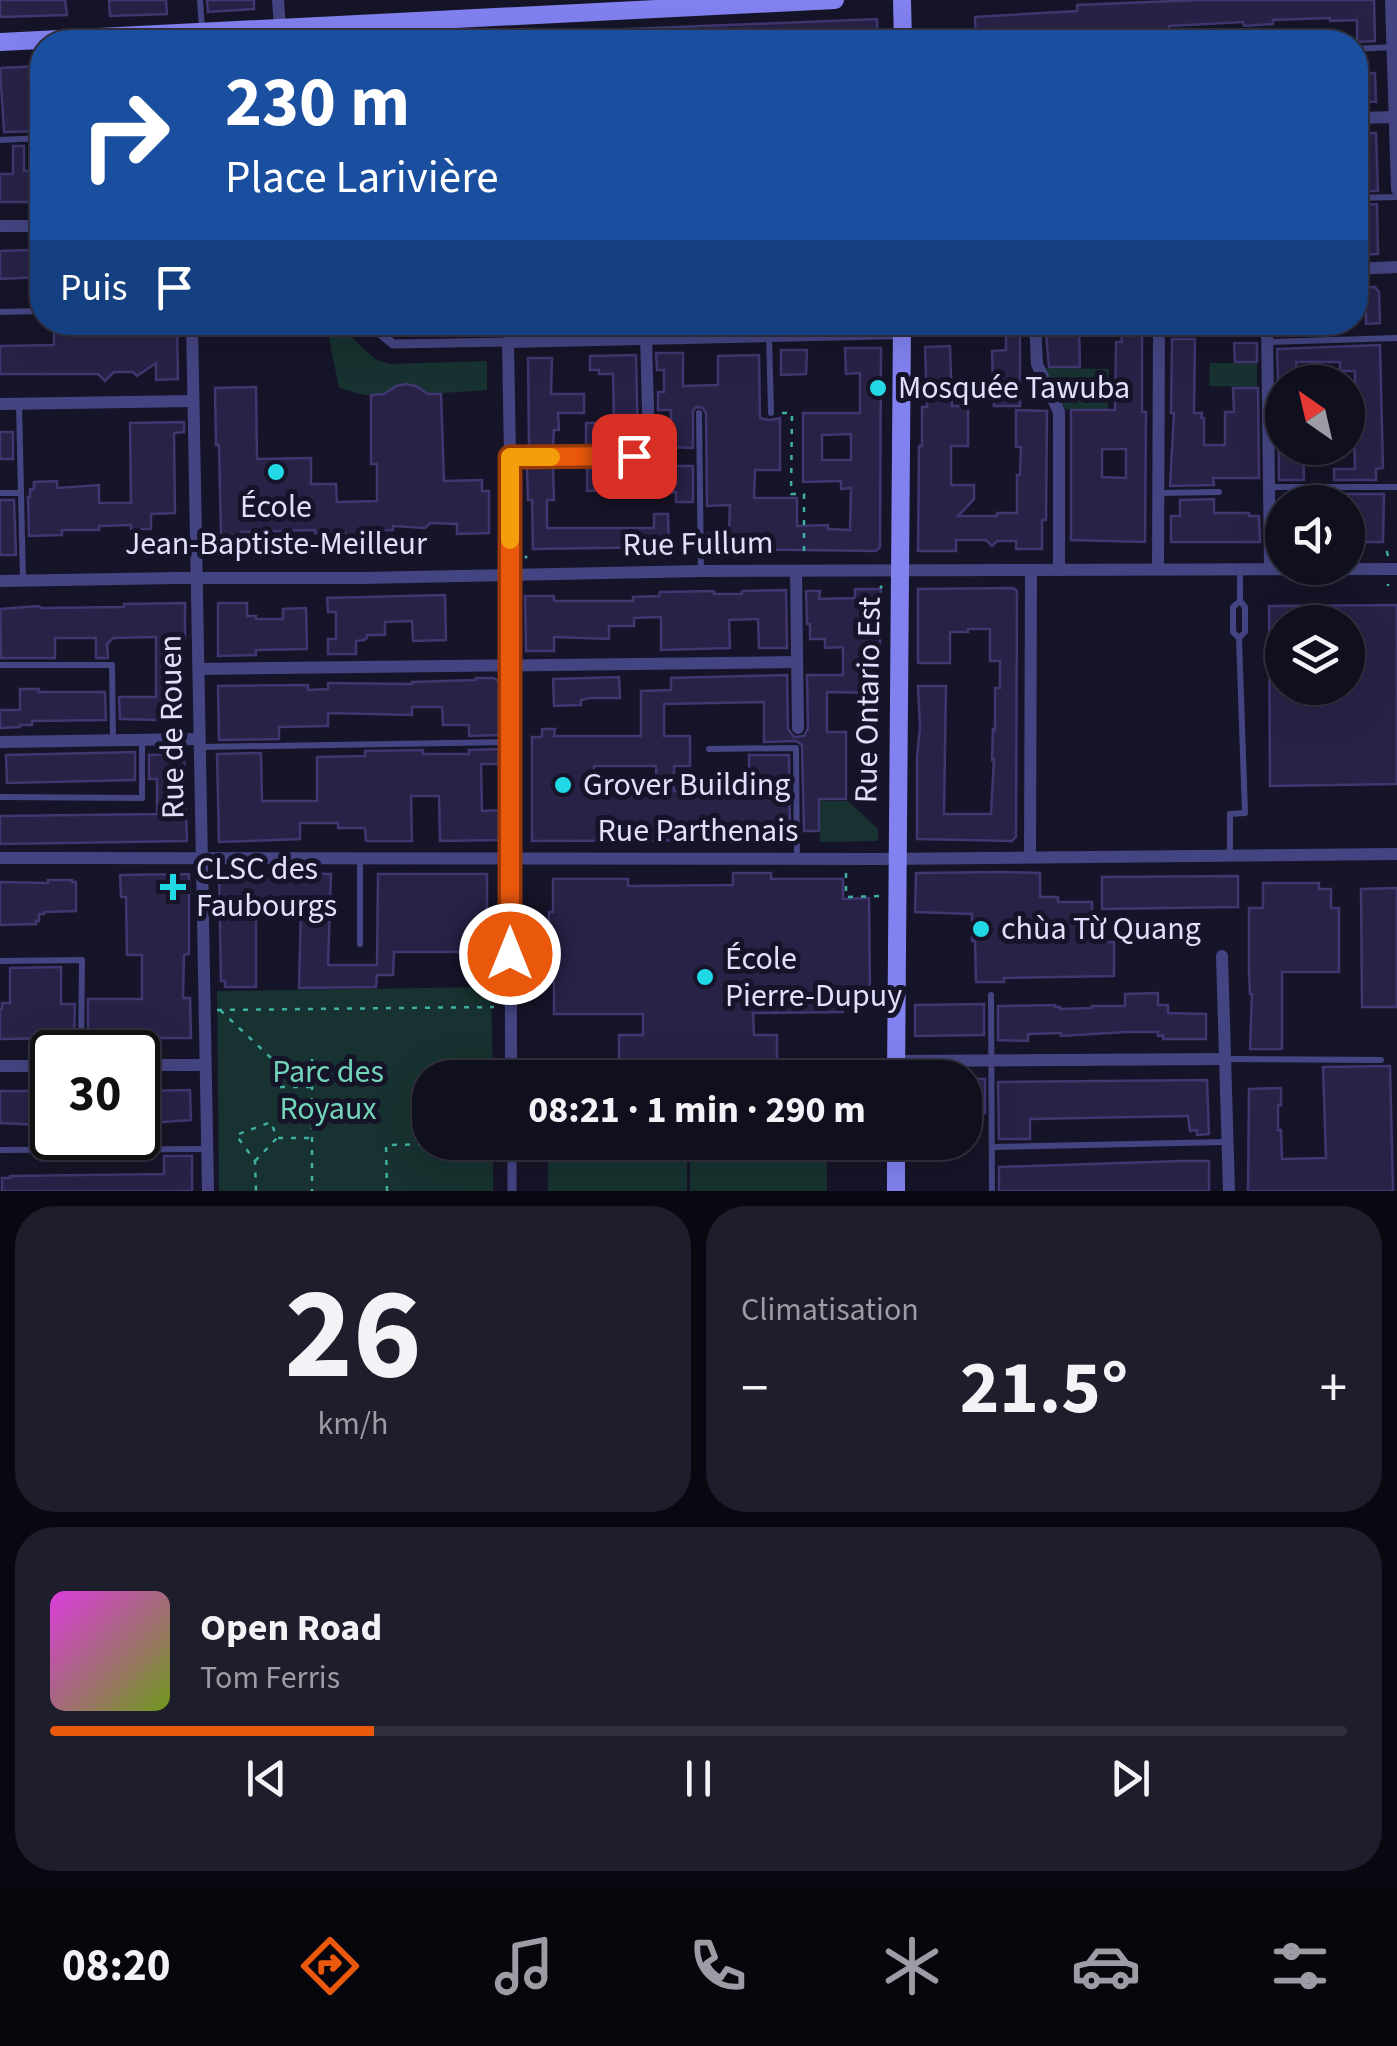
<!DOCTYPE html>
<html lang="fr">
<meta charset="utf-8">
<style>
body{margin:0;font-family:"Source Sans 3",sans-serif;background:#1e1d2b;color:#f1f3f6;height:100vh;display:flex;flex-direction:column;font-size:38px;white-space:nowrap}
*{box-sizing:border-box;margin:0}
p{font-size:32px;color:#9c9ca4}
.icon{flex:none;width:55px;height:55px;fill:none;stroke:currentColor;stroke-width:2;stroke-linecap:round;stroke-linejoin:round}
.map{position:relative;height:1191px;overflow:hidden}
.panel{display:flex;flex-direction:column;gap:15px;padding:15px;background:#090810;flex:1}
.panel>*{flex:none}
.guide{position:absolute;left:30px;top:30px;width:1338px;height:305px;border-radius:40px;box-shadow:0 10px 40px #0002,0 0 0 2px #302f3c;background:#1a4fa0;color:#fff;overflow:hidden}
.needle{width:65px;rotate:326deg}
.buttons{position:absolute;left:1265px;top:365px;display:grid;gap:20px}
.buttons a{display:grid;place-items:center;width:100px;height:100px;border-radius:50%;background:#100f1e;box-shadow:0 10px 40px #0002,0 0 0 2px #302f3c;font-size:50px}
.speed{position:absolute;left:30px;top:1030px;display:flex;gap:20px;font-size:50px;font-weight:700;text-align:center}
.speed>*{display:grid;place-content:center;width:130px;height:130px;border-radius:50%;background:#100f1e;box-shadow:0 10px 40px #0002,0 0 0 2px #302f3c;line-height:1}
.speed .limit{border:5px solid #111;border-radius:15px;background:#fff;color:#111}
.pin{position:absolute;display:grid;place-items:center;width:85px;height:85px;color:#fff;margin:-42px;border-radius:20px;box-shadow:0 5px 15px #0006}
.me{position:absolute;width:110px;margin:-55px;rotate:0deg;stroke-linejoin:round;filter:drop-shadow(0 0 8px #0008)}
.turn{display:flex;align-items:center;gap:35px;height:210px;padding:0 30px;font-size:45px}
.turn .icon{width:130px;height:130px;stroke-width:2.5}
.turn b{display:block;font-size:70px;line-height:85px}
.then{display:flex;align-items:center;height:95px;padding:0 30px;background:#0003;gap:20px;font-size:38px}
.big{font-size:75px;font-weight:700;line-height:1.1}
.panel .widget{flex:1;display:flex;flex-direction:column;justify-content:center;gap:15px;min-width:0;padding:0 35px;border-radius:40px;background:#1e1d2b}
.panel .dial{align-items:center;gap:0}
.dial b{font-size:130px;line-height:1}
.song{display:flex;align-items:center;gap:30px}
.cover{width:120px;height:120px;border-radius:15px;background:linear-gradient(135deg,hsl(300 70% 55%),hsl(80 70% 35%))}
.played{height:10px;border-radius:5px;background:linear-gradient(90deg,#ea580c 25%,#302f3c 25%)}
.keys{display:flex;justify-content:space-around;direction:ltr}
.heat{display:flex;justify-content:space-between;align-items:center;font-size:55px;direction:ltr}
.panel .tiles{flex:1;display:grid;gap:15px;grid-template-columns:1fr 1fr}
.widget:last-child{grid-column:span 2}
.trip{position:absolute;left:412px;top:1060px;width:570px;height:100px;border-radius:40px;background:#100f1e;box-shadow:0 10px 40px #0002,0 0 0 2px #302f3c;font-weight:700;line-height:100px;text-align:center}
.tabs{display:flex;height:160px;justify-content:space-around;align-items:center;background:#06060c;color:#9c9ca4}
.tabs .icon{width:70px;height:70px}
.tabs .active{color:#ea580c}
.tabs b{font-size:45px;color:#f1f3f6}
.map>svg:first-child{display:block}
.green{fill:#173230}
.building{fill:#282247;stroke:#403770;stroke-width:2.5;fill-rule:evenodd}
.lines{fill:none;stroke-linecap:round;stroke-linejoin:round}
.path{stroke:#3fafa4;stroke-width:2.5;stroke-dasharray:5 8;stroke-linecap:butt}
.service{stroke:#444482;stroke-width:6}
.pedestrian{stroke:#444482;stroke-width:9}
.minor{stroke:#444482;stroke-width:12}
.secondary{stroke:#8182f0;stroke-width:18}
.route-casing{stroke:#983908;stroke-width:25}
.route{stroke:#ea580c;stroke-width:18}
.slow{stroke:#f59e0b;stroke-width:18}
.poi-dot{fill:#21d8e5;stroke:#161428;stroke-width:4}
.labels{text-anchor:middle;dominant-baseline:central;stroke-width:10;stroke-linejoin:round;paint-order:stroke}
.poi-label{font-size:32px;fill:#e1dffb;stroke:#161428;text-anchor:start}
.street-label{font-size:32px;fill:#e1dffb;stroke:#161428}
.park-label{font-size:32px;fill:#72d4b8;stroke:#161428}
</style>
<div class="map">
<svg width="1397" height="1191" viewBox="0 0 1397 1191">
<rect width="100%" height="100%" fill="#161428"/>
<g class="green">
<path d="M326,323H336L375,359L390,364L487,361V390L428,394C402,373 403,387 382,395C370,399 351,391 339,388Z"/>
<polygon points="1210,363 1257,363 1257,387 1209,386"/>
<polygon points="1041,368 1109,369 1108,410 1058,409"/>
<polygon points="820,801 848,801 878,829 878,841 820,842"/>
<polygon points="491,987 493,1077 430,1078 430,1142 493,1143 493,1191 219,1191 217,991"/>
<rect x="548" y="1143" width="139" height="48"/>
<rect x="690" y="1143" width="137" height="48"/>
</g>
<g class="building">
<polygon points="0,0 65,0 67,15 0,17"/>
<polygon points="109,0 166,0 167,14 110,16"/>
<polygon points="207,0 254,0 254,9 208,12"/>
<polygon points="1198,0 1374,0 1375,41 1357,42 1357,20 1330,21 1330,18 1273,20 1273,24 1244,26 1243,22 1169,26 1169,33 1146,34 1146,42 1113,42 1113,32 1010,38 1010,42 976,42 975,17 1077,11 1077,5"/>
<polygon points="877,19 878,42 530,42 529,33"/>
<polygon points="42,66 42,131 4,132 0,68"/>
<polygon points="1375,73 1376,102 1355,101 1355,74"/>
<polygon points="1355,133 1376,133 1378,191 1355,191"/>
<polygon points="13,146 24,146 24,171 42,170 42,202 0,202 0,174 13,174"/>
<polygon points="1377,204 1378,254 1355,255 1355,205"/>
<polygon points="30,250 42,250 42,277 0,279 0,251"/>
<polygon points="1375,287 1379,292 1380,323 1366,324 1366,313 1355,313 1355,288"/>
<polygon points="54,322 98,322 98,326 127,325 127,322 177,322 178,379 156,380 156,363 137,376 133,372 114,372 105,381 98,374 0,374 0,346 54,345"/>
<polygon points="1006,322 1020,322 1020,406 994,406 992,351 1006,350"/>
<polygon points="1045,322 1079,322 1080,367 1049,367"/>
<path d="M1121,322H1142V412H1146L1145,542L1071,540V410H1115L1116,342H1122ZM1102,449H1126V478L1102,477Z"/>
<polygon points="1277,322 1293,322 1294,334 1277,335"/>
<polygon points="1172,339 1195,339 1194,413 1202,413 1201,418 1204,418 1204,445 1225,445 1225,412 1234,412 1233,388 1258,388 1259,478 1213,478 1214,485 1170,486 1174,413 1171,413"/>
<polygon points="1234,343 1257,343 1257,362 1235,362"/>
<polygon points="1380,345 1383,468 1376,469 1376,480 1334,480 1334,469 1355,469 1354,425 1350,425 1349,410 1355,409 1355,371 1340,371 1340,362 1296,362 1297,382 1278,382 1277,349"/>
<polygon points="950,346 952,406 968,406 968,446 951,446 951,485 974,485 974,499 958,516 997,516 997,513 1017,513 1017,475 1020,475 1021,447 1016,447 1016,410 1047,411 1046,520 1042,520 1042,549 1016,549 1016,541 997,541 992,546 986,540 956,540 956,551 918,551 919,446 922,446 922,407 927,407 925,347"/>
<path d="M845,348H881L880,547L876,551L730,549L729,552L708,553L707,534L729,531L730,505L707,506L706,413L703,408L696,407L693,411V448L671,447V410H658V392H664V370H657L656,353H683V386L718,385V356L759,355L760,418L770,420L780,418V470H755L754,498H797V526L828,525V529L850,530L851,488L841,489V481L803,482V413H860V373L846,374ZM851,434V460H822V435Z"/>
<polygon points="781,350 807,350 806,374 781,375"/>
<polygon points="636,355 638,445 586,446 586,423 614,423 613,374 599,374 599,370 590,370 590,356"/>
<polygon points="528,358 552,358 551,394 584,394 584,413 558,413 559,430 554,430 553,447 529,447"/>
<polygon points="406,384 416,386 428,394 441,394 444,481 482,480 482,491 489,491 489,533 457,534 457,524 430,523 425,528 393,526 393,530 362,531 362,550 345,551 345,533 315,533 315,530 242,532 243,535 221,535 219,445 216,445 215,388 256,387 257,459 311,458 311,484 336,484 337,502 377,501 377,464 371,464 371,395 384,394 396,386"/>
<polygon points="1278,387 1282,387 1282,448 1303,448 1304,480 1279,480"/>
<polygon points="184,422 184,432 174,433 175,513 151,514 151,529 131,529 131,525 99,526 99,530 62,530 62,535 29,536 28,497 30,497 30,489 34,489 34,482 57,481 57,488 99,485 99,503 131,503 130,423"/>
<rect x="0" y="432" width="13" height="27"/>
<polygon points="663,466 693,466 693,502 676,502 676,492 628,493 628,490 587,491 587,468 628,469"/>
<polygon points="553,467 554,500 547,500 547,528 654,528 654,514 668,514 669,547 533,549 532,500 528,500 527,468"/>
<polygon points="1338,494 1384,494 1383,542 1348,542 1348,502 1338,502"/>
<polygon points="1214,499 1214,513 1249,513 1249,516 1259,516 1260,542 1171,542 1171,516 1180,516 1180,500"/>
<polygon points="0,500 14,500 16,555 0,555"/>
<polygon points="1013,588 1017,591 1016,837 1012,841 917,839 917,756 920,728 918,686 946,686 944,814 991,814 994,759 992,760 993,729 995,730 995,688 1000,688 1000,661 990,661 990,629 968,629 968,632 950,632 950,663 918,663 918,589"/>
<path d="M855,589H881L879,693L827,692V732H846V799H819V831H804L802,745L796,741L764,742V702L664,704V736H690V766H674V791H749V755H789L790,831H783V840L532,841V737H542V729H555L554,736H641V691L671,690V678L787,675L788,729L794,737L804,736L808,728L807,675H843V647L825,648V639H810V624H807L806,591H820L819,599L855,598ZM594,766H656L657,791L594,792Z"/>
<polygon points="786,590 787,648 759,648 758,619 729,620 730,648 661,650 661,617 634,618 634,626 609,626 609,639 554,637 554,651 526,651 525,596 554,596 554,601 633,601 633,597 659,596 660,592 714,591 714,594 742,594 742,591"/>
<polygon points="445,595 446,640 413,641 412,621 385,622 385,635 367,635 367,638 364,640 356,641 356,654 328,654 328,639 336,639 336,612 328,612 327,598"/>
<polygon points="185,603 185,638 178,638 179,715 165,715 165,719 159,720 120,719 119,697 156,697 156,637 113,638 107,644 108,658 96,658 96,638 55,638 55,658 1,658 0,609 38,606 42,608 124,607 124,604"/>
<polygon points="218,603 247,603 247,616 256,616 256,619 283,619 283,609 306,608 307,649 256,650 256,655 218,656"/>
<path d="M1397,605V784L1270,786L1269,606ZM1282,622H1348V688H1282Z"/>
<polygon points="619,677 620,698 590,698 581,700 581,705 554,706 553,679"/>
<polygon points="476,678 494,678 499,682 499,735 469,736 469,725 443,725 442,707 412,707 412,715 328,713 328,726 279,727 279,739 219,740 218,686 308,685 308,690 328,689 328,683 412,684 412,682 476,680"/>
<polygon points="20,689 39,689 38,692 105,692 106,720 32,721 32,725 20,725 20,727 0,728 0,710 20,710"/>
<polygon points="499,749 498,764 481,764 482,811 499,810 499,840 440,841 439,796 411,796 412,841 366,841 365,828 338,828 338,823 300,823 300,839 219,842 217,754 261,753 262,801 317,801 317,757 365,756 365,751 423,750 423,754 469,754 469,750"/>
<polygon points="135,752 135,780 7,783 6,755"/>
<polygon points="184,754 187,841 0,844 0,816 157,814 157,779 149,779 149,755"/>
<polygon points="1003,872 1040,873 1040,897 1058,897 1058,902 1092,902 1092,942 1114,942 1114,976 1004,978 1004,982 976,982 975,941 972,941 972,914 915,912 916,873"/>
<polygon points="302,873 331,874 328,965 377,965 378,874 487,874 487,909 479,915 487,921 487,952 394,952 393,975 377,975 376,987 299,988 301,910 256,910 256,987 225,987 225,981 221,981 219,875"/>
<polygon points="733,873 771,873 771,879 843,879 843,899 869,898 870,993 843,993 843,1012 753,1013 754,1035 777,1035 777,1078 619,1078 619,1035 643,1035 643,1014 554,1014 554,982 549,982 549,912 553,912 553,879 628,879 628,886 733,885"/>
<polygon points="189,874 189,954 184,955 183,998 190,998 191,1038 88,1038 88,999 142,999 142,955 127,955 126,897 121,897 120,875"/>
<polygon points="1238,876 1238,907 1102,909 1102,877"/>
<polygon points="48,880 72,880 72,882 76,882 76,911 44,912 44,914 39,914 39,921 36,921 36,924 0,925 0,882 48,883"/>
<polygon points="1263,883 1319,883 1319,889 1331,889 1331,908 1339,908 1339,972 1282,972 1282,1049 1250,1049 1252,994 1250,994 1249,973 1249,908 1263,908"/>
<polygon points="1397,888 1397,1007 1362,1007 1361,889"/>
<polygon points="61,967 61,1004 75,1004 74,1038 0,1039 0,1009 2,1009 2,1003 10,1003 10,968"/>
<polygon points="1158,993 1158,1005 1168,1005 1168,1013 1206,1014 1206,1039 1163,1039 1163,1035 1158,1036 1158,1032 1126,1032 1061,1036 1061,1033 1028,1034 1028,1041 998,1040 998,1006 1055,1005 1055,1007 1060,1007 1060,1009 1092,1008 1092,1006 1125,1006 1125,994"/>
<polygon points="984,1004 984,1035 915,1036 915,1005"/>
<polygon points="1390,1066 1393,1191 1248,1191 1249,1089 1281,1088 1281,1105 1278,1105 1278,1130 1281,1130 1282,1159 1326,1158 1323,1067"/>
<polygon points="965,1079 985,1079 985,1113 975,1113 975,1106 965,1106"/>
<polygon points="1207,1080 1209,1134 1197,1135 1197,1130 1190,1131 1188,1116 1030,1119 1030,1139 999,1139 998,1082"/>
<polygon points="190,1090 191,1120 149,1123 138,1121 138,1091"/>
<polygon points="0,1091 52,1091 52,1130 41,1131 41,1125 0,1123"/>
<polygon points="164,1156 192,1156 192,1191 2,1191 2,1178 10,1178 10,1176 164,1174"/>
<polygon points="1181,1161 1209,1161 1209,1191 999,1191 999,1167"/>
</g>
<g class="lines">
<g class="path">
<polyline points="650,324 708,322"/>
<polyline points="395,329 447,330"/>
<polyline points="782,413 792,413 791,494 804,494 804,555"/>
<polyline points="1388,556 1387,552 1394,552"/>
<polyline points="525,558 527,556"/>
<polyline points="1388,586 1388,584"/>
<polyline points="880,588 882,586"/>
<polyline points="846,873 846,897 879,896"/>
<polyline points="217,1010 494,1007"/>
<polyline points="220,1010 302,1087"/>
<polyline points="312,1059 312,1191"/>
<polyline points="280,1087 313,1087"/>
<polyline points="278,1138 310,1138"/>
<polyline points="255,1161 277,1138 271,1122 236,1135 255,1161 256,1191"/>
<polyline points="387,1191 386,1145 495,1143"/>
</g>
<g class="service">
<polyline points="200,0 202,29"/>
<polyline points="1355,49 1393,47"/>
<polyline points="0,140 42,138"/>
<polyline points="1355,198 1397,197"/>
<polyline points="0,312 42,311"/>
<polyline points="769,335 771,413"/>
<polyline points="1268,342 1397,338"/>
<polyline points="19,405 23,581"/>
<polyline points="699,413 701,571"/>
<polyline points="1271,487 1397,487"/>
<polyline points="0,493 20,493"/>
<polyline points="1160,493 1219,492"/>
<polyline points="1239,638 1233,632 1233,607 1240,601"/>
<polyline points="0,665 112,665 113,740"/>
<polyline points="202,747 510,742"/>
<polyline points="709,749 796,748 797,859"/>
<polyline points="0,797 142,798 142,742"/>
<polyline points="1230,854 1230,814 1245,813 1239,638 1245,632 1245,607 1240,601 1240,570"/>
<polyline points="360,861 360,944"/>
<polyline points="0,961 82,960 81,1052"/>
<polyline points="991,995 992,1191"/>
<polyline points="1227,1059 1381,1060"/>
<polyline points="992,1147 1225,1142"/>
<polyline points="0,1150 206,1149"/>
</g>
<g class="pedestrian">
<polyline points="367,322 393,344 508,342"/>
<polyline points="512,1142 512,1191"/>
</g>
<g class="minor">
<polyline points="278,0 280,28"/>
<polyline points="1391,0 1397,189"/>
<polyline points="1355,118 1397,117"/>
<polyline points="0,226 42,226"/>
<polyline points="1355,269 1397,267"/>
<polyline points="192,322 208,1191"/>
<polyline points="1035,322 1037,364 1059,412 1059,570"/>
<polyline points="1267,322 1270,569"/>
<polyline points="0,404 193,401"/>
<polyline points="510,457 634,456 645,453 649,444 646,337"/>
<polyline points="1158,569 1159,322"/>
<polyline points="796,571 798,728"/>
<polyline points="0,581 177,578 362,578 701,571 1397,569"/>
<polyline points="200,669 797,662"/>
<polyline points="0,742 199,739"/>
<polyline points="1030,856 1031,571"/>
<polyline points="0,858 876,859 1397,854"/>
<polyline points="1222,956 1229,1191"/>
<polyline points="896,1061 1226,1059"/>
<polyline points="138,1065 205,1065"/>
<polyline points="0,1066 52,1066"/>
<polyline points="511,1067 510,457 508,342 902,333"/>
</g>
<g class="secondary">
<polyline points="902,0 903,42"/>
<polyline points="0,42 835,0"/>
<polyline points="896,1078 902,322"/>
<polyline points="896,1142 896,1191"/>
</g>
</g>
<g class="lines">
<g class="route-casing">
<polyline id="route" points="510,954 510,457 634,456"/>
</g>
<use href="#route" class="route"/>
<polyline class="slow" points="510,540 510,457 551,457"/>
</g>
<g class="poi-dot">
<circle cx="878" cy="388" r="10"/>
<circle cx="276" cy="472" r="10"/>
<circle cx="563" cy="785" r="10"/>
<path d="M168 872h10v10h10v10h-10v10h-10v-10h-10v-10h10z"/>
<circle cx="981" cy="929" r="10"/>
<circle cx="705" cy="977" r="10"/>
</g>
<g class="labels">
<g class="poi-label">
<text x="898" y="388">Mosquée Tawuba</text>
<text x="276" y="507" text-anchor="middle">École<tspan x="276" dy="37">Jean-Baptiste-Meilleur</tspan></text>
<text x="583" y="785">Grover Building</text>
<text x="196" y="869">CLSC des<tspan x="196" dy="37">Faubourgs</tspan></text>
<text x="1001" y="929">chùa Từ Quang</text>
<text x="725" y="959">École<tspan x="725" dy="37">Pierre-Dupuy</tspan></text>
</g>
<g class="street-label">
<text transform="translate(698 544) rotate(-1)">Rue Fullum</text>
<text transform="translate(868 700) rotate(-89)">Rue Ontario Est</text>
<text transform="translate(172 727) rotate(-91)">Rue de Rouen</text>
<text x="698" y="831">Rue Parthenais</text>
</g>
<g class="park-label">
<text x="328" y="1072">Parc des<tspan x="328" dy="37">Royaux</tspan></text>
</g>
</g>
</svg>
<div class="buttons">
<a><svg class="needle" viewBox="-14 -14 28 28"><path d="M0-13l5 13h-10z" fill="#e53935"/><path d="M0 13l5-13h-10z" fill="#9c9ca4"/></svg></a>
<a><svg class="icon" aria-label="sound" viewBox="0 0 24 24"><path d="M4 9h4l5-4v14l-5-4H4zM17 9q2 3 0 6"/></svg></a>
<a><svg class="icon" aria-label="layers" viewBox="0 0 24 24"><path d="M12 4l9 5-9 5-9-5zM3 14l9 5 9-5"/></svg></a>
</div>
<div class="speed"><div class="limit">30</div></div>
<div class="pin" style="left:634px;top:456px;background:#d93025"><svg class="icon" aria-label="arrive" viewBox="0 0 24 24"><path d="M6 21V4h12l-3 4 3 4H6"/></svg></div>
<svg class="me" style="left:510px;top:954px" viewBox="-20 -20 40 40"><circle r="17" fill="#ea580c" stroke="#fff" stroke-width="3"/><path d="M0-11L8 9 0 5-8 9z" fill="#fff"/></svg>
<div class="trip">08:21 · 1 min · 290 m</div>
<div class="guide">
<div class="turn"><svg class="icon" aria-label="right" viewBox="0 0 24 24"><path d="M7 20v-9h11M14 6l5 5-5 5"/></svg><div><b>230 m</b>Place Larivière</div></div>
<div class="then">Puis<svg class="icon" aria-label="arrive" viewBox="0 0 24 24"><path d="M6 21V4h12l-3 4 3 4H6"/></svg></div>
</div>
</div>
<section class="panel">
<div class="tiles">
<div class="widget dial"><b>26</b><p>km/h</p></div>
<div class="widget"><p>Climatisation</p>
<div class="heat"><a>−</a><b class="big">21.5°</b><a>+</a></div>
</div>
<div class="widget">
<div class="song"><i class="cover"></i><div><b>Open Road</b><p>Tom Ferris</p></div></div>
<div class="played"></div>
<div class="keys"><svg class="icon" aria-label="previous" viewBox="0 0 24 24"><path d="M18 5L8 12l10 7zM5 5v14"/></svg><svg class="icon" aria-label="pause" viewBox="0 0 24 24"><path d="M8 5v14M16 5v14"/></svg><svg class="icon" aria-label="next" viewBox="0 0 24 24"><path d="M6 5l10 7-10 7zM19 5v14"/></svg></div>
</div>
</div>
</section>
<nav class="tabs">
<b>08:20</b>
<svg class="icon active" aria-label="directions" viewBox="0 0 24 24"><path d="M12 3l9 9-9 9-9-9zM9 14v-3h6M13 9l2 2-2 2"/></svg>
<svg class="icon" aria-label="music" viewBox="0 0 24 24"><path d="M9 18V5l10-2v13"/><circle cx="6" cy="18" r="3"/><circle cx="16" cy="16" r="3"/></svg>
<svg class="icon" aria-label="phone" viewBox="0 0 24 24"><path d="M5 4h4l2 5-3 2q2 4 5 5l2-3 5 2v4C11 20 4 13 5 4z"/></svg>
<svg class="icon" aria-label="climate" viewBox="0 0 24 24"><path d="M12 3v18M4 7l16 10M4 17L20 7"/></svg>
<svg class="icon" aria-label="car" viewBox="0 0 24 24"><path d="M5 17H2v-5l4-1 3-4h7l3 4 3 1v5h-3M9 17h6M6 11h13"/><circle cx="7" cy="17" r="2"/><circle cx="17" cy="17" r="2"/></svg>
<svg class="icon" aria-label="filters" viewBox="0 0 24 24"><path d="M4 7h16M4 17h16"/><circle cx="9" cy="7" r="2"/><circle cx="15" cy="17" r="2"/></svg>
</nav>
